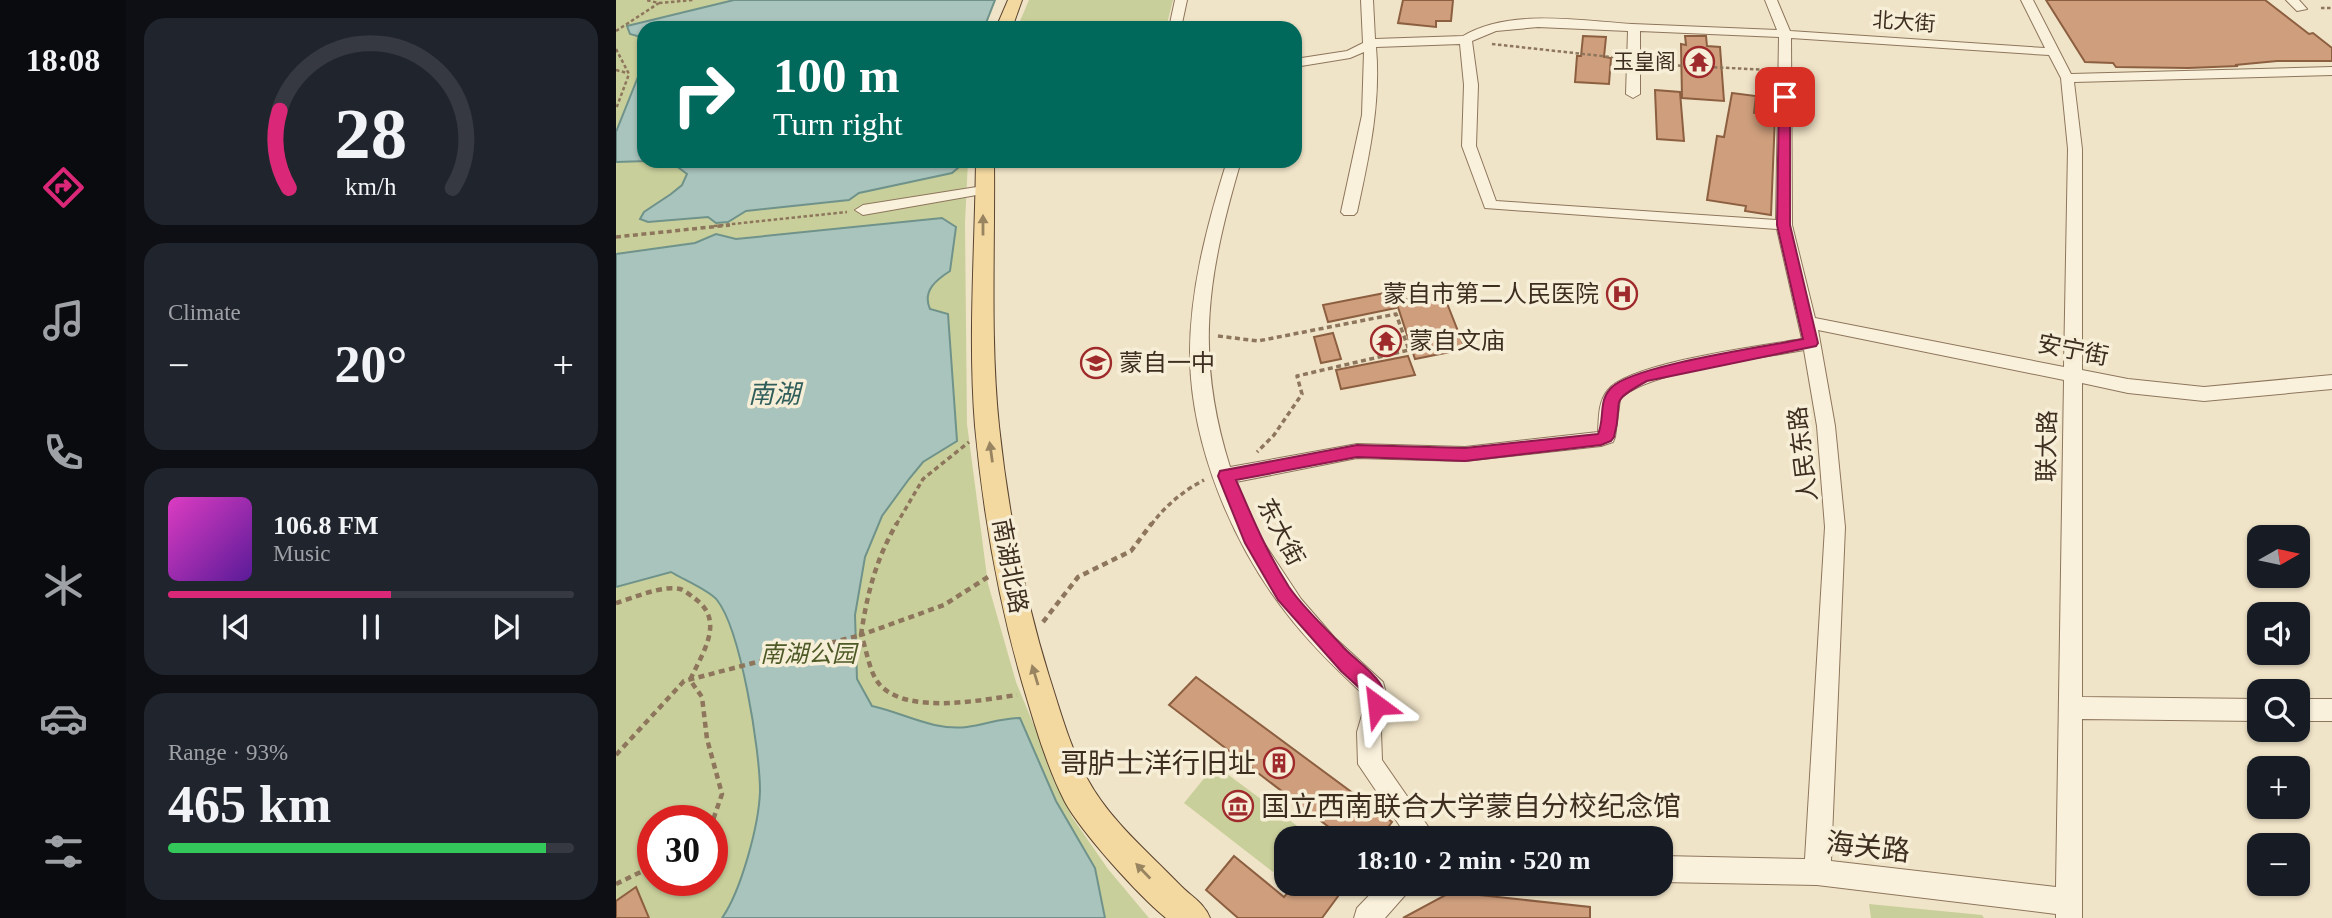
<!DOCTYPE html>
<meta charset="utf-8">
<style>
body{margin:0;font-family:"Times New Roman","Noto Sans SC",serif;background:#20242c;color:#f1f3f6;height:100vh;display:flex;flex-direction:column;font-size:26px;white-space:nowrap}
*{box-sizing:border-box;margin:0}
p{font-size:23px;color:#9ea1a6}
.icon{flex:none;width:38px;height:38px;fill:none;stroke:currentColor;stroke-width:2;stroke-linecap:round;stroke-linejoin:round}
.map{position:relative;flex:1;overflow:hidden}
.drawer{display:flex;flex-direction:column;gap:18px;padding:18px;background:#0d0f14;width:490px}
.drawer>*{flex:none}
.hud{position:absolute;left:21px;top:21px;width:665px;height:147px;border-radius:21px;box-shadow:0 2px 5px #0004;background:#00695c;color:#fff;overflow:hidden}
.needle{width:46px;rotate:81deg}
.controls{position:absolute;left:1631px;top:525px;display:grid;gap:14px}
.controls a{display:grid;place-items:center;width:63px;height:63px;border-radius:14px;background:#171b24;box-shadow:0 2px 5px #0004;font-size:35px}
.speed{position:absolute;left:21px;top:805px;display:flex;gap:14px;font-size:35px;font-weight:700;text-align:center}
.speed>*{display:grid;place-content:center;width:91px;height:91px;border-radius:50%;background:#171b24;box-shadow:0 2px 5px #0004;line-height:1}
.speed .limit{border:10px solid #d22;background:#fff;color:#111}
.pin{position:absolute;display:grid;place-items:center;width:60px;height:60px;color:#fff;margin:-30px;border-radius:14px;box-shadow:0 4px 10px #0006}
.me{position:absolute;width:77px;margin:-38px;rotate:330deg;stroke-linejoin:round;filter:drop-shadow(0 0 5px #0008)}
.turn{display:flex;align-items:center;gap:24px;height:147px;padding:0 21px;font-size:32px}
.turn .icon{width:91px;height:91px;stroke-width:2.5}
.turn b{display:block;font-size:49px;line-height:60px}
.big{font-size:52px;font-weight:600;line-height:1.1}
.drawer .tile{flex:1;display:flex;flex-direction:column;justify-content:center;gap:10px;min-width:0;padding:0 24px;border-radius:21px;background:#20242c}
.drawer .dial{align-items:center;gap:0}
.dial svg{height:182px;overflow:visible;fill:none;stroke:#363941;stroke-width:7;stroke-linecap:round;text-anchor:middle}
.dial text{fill:#f1f3f6;stroke:none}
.song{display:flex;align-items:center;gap:21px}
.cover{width:84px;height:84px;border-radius:10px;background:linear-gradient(135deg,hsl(310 70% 55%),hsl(270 70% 35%))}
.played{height:7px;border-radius:4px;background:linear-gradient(90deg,#db2777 55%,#363941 55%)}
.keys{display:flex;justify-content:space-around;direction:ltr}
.heat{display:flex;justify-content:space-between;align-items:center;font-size:38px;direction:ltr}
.charge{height:10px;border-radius:5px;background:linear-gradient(90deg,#34c759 93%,#363941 0)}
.trip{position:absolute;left:658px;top:826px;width:399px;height:70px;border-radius:21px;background:#171b24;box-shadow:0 2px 5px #0004;font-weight:600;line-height:70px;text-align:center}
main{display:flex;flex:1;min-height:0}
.tab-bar{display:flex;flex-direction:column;width:126px;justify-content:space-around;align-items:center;background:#090b0e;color:#9ea1a6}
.tab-bar .icon{width:49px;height:49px}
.tab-bar .selected{color:#db2777}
.tab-bar b{font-size:32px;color:#f1f3f6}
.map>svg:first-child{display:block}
.green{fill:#c9cf9b;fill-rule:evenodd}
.water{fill:#a9c4bc;stroke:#6f938a;stroke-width:2}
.building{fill:#cf9f7d;stroke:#8d5f41;stroke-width:2}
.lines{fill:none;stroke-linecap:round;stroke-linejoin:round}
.minor-casing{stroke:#8d765c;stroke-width:2}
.major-casing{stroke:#5b4430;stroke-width:2}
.path-far2{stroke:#8d765c;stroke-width:2.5;stroke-dasharray:3.5 2.5;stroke-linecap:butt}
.path-far1{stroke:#8d765c;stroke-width:3.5;stroke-dasharray:5 3.5;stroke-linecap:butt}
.path{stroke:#8d765c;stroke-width:4.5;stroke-dasharray:6 4.5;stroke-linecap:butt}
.minor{fill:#faf1dc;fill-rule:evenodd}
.major{fill:#f3d9a0;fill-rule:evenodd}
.oneway{fill:#988460}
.route{fill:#db2777;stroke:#8e194d;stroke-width:2}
.labels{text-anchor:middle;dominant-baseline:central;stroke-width:7;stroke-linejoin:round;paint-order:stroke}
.far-street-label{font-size:21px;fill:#3d2e20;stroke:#f7eed8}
.far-poi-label{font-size:21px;fill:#3d2e20;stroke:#f7eed8;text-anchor:end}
.poi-label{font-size:24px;fill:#3d2e20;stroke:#f7eed8;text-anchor:start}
.street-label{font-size:24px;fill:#3d2e20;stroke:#f7eed8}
.park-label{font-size:24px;font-style:italic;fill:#4d5a26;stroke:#f7eed8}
.water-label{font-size:26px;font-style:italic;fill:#2f5d5a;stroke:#f7eed8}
.near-poi-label{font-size:28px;fill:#3d2e20;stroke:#f7eed8;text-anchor:end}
.near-street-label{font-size:28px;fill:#3d2e20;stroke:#f7eed8}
</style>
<main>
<nav class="tab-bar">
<b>18:08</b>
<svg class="icon selected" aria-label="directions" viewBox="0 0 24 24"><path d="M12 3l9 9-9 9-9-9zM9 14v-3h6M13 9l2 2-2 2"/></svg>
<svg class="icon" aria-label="music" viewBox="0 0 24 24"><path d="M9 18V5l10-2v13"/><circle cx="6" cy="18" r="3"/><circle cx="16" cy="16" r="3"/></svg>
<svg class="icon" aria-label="phone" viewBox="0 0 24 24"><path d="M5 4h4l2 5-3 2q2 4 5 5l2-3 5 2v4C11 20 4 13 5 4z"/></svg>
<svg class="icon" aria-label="climate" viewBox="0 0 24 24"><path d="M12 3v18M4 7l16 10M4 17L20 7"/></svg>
<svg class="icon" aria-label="car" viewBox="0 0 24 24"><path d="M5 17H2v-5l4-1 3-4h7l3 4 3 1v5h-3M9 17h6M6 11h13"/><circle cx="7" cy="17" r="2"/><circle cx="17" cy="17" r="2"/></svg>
<svg class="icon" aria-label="filters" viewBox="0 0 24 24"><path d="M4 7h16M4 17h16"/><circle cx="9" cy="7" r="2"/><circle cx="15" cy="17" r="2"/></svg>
</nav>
<section class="drawer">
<div class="tile dial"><svg viewBox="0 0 100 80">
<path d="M14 69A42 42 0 1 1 86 69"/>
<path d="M14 69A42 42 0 0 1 10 35" stroke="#db2777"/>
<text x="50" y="56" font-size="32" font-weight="700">28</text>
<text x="50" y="72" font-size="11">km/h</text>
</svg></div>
<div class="tile"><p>Climate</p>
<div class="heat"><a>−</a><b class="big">20°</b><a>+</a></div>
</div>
<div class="tile">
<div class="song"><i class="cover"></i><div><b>106.8 FM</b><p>Music</p></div></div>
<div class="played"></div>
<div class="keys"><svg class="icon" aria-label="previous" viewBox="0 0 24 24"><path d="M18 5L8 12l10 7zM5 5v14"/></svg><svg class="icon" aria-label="pause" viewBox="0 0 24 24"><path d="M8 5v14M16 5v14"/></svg><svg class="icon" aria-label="next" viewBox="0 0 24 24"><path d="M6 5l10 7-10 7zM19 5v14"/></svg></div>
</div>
<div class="tile"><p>Range · 93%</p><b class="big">465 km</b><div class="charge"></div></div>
</section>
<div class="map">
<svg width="1716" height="918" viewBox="0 0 1716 918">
<rect width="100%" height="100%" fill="#f0e4c8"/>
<g class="green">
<path d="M0,0H379L368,28H28V161H352L349,223L351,424L372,584L400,682L456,817L492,869L533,918H0ZM37,821H96V880H37Z"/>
<polygon points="413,0 557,0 550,28 401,28"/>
<polygon points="599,765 688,831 682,838 670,838 670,854 657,872 568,803"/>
<polygon points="1253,904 1366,915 1368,918 1255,918"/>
</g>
<g class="water">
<polygon points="118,0 379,0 368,28 28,28 28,38 14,34 11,26"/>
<polygon points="28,74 28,161 32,161 0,162 0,132 22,77"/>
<polygon points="34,161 350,161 336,173 243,193 233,200 130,211 112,222 100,223 92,217 32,222 24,219 28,212 55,194 66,185 71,174 59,165"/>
<path d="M326,218L340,227L334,271C320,280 306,291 314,309L332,314L341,441L307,462L293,479L266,516L249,557L239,615L241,679L256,706C288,713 317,731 351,727C369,725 384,718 404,718L440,801L479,868L489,918H106C125,891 143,825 144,791C144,751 125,630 101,600C93,590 66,579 55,572L0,587V254L79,243L100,234L120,239Z"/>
</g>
<g class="building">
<polygon points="787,0 837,0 835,21 820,21 820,27 782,23"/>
<polygon points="1430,0 1649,0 1693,34 1697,33 1716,48 1716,61 1661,61 1619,65 1622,66 1572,68 1500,67 1497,63 1469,62"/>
<polygon points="967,36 990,37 988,57 995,58 993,84 959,82 961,56 965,56"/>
<polygon points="1069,36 1090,36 1091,46 1104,47 1108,101 1066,98 1065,44 1070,45"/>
<polygon points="1039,90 1064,92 1068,141 1041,139"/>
<polygon points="1116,93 1140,96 1138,113 1159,116 1155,215 1129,211 1130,206 1091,200 1101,136 1108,137"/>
<polygon points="774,292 780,308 712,322 707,305"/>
<polygon points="827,293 849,349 799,359 780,301"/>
<polygon points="717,333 725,359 705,363 698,337"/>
<polygon points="792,356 799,375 725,389 720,370"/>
<polygon points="580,677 776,822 764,838 713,838 718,831 553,705"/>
<polygon points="618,856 668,897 678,884 731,884 706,918 622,918 590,890"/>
<polygon points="20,887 33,918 0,918 0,901"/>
<polygon points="835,892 974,907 974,918 787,918"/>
</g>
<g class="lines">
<g class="minor-casing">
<g id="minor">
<polygon points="559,0 571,0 565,28 553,28"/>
<path d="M745,0H757L759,39L847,36C894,8 964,21 1016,24C1065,26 1113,28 1161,30L1149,0H1161L1174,31L1429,48L1405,0H1417L1455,74L1716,67V75L1458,82L1466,149V370L1512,379L1588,387L1716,375V389L1588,401L1512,393L1466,383V697L1643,699V721L1466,719V918H1440V914L1201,885L1045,882V856L1189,859L1209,527L1201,426L1188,350C1147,358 1031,371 1004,399L999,437L997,442L985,446L849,461L741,458L620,482L646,540L685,599L718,637L767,682L773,705L765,732L766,760L820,838H792L742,764L741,732L749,705L748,695C721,670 694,644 671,614C617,545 576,448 574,359C573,292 591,225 611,161H625C592,273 578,353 614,467L741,444L849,447L982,432C983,418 982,403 991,391C1010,363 1149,345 1186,339L1161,229L869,208L846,146L848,85L844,44L760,47C765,103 753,157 741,212L738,215H728L725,212L746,115L748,52L734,58L679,67V59L731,51L747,43ZM922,27L1012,31L1010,94L1017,98L1024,94V31L1163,37L1160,220L880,201L860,146L862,85L856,41L880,31ZM1175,38L1433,55L1445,78L1452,149L1448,367L1199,318L1176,225ZM1202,330L1448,380L1440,887L1215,861L1229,527L1219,426Z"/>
<polygon points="1670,0 1683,0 1691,9 1681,11"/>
<polygon points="367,186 374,190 372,193 247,215 239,210 247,205"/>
<rect x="1682" y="699" width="34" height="22"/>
<polygon points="764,884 795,884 791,893 769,918 738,918 741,908"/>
</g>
</g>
<g class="major-casing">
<g id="major">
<polygon points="392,0 406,0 396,28 380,28"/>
<path d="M360,161H378C379,249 374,339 383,426C392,510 408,595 433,676C444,710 454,748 472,780C493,819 532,852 563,884C574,896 588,902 594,918H550C522,895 466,833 449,802C430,765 418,722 406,682C382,599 367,512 359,426C352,339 359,249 360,161Z"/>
</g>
</g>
<g class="path-far2">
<polyline points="43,3 77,0"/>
<polyline points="1705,8 1716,8"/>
<polyline points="0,31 43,3 30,0"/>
<polyline points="876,44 1004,58"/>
<polyline points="0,49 13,74 0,109"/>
<polyline points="1032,64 1154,70"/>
<polyline points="0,70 11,73"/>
<polyline points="98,226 231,212"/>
</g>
<g class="path-far1">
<polyline points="0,237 114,225"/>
<polyline points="602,336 642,341 780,314 793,350 681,376 686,394 658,435 641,452"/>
<polyline points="280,525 307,479 353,442"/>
<path d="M535,525C549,506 567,491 588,480"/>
</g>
<g class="path">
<path d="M372,577L328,605L245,635C251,650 253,673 264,685C292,715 365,700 401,695"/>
<path d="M0,603C18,598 45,585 64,589C68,590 74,595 78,598C110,620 87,652 74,680L86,697L91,739L106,794L96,823"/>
<polyline points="427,622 462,577 515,551 536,523"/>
<path d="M0,755L68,681L245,635C251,594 260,559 281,523"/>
<polyline points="0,884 37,866"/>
</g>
<use href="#minor" class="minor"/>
<use href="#major" class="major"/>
</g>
<defs><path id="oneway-solid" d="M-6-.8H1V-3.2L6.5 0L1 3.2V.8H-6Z" transform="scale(1.75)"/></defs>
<g class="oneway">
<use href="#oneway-solid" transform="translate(367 225) rotate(-90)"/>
<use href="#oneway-solid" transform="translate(375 452) rotate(-98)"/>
<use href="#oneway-solid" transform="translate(419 675) rotate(-107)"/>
<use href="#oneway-solid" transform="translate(527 871) rotate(-134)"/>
</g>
<path class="route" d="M1169,94L1174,97V225L1202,343L1200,346L1031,381C989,404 1009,398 998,437L995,441L985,445L849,461L741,457L620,480C636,517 651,553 673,587C688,609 710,628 728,648C744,665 779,684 767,711L761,714L754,711L750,694L725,671L662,600L629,543L602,476L604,471L741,445L849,448L982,434C989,419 982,401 995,388C1017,365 1149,347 1187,339L1161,225L1163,97Z"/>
<defs>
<g id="temple-ring" transform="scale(1.575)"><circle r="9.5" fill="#f7eed8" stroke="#9e2a2b" stroke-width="1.5"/><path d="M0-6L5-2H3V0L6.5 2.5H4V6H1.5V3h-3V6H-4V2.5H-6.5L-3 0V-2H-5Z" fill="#9e2a2b"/></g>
<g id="hospital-ring" transform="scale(1.575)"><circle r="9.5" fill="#f7eed8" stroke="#9e2a2b" stroke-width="1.5"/><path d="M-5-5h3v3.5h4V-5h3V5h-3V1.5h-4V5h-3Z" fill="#9e2a2b"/></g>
<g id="school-ring" transform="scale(1.575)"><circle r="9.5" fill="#f7eed8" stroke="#9e2a2b" stroke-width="1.5"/><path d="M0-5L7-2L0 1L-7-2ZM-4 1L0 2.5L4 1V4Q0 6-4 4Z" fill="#9e2a2b"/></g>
<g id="building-ring" transform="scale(1.575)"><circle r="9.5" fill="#f7eed8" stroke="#9e2a2b" stroke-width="1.5"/><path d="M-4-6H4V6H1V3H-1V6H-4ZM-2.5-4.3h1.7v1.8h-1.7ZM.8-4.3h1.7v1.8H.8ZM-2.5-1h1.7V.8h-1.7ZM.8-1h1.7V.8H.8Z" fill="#9e2a2b"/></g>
<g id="museum-ring" transform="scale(1.575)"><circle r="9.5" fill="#f7eed8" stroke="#9e2a2b" stroke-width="1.5"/><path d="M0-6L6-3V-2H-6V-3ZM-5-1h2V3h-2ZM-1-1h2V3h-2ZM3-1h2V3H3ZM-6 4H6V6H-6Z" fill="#9e2a2b"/></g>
</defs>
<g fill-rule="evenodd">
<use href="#temple-ring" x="1083" y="62"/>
<use href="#hospital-ring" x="1006" y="294"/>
<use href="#temple-ring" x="770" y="341"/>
<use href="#school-ring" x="480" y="363"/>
<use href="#building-ring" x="663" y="763"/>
<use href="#museum-ring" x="622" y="806"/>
</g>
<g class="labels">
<g class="far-street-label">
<text transform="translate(1288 22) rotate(4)">北大街</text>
</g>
<g class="far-poi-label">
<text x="1060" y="62">玉皇阁</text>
</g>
<g class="poi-label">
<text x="983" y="294" text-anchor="end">蒙自市第二人民医院</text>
<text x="793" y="341">蒙自文庙</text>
<text x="503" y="363">蒙自一中</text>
</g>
<g class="street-label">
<text transform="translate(1457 350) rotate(11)">安宁街</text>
<text transform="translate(1431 446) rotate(-89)">联大路</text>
<text transform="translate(1187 454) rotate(-97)">人民东路</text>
<text transform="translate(665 532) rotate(62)">东大街</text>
<text transform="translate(394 566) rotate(79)">南湖北路</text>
</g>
<g class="park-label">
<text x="192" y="654">南湖公园</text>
</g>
<g class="water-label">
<text x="158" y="394">南湖</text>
</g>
<g class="near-poi-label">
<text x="640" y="763">哥胪士洋行旧址</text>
<text x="645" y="806" text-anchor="start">国立西南联合大学蒙自分校纪念馆</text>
</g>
<g class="near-street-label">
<text transform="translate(1252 847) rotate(6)">海关路</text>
</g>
</g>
</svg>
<div class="controls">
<a><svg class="needle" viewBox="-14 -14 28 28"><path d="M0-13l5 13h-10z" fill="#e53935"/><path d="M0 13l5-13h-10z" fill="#9ea1a6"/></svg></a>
<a><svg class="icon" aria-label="sound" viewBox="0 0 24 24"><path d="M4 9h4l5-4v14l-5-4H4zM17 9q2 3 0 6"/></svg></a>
<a><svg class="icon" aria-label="search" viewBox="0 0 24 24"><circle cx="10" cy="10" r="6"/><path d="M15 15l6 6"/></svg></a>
<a>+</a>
<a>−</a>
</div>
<div class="speed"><div class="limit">30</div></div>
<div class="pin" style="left:1169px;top:97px;background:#d93025"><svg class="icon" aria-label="arrive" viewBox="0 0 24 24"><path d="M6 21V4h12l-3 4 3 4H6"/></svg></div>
<svg class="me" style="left:761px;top:705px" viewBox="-20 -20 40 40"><path d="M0-17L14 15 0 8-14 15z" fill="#db2777" stroke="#fff" stroke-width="4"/></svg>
<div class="trip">18:10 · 2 min · 520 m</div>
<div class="hud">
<div class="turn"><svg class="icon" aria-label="right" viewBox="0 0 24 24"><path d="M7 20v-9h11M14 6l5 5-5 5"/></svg><div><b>100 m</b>Turn right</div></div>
</div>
</div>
</main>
